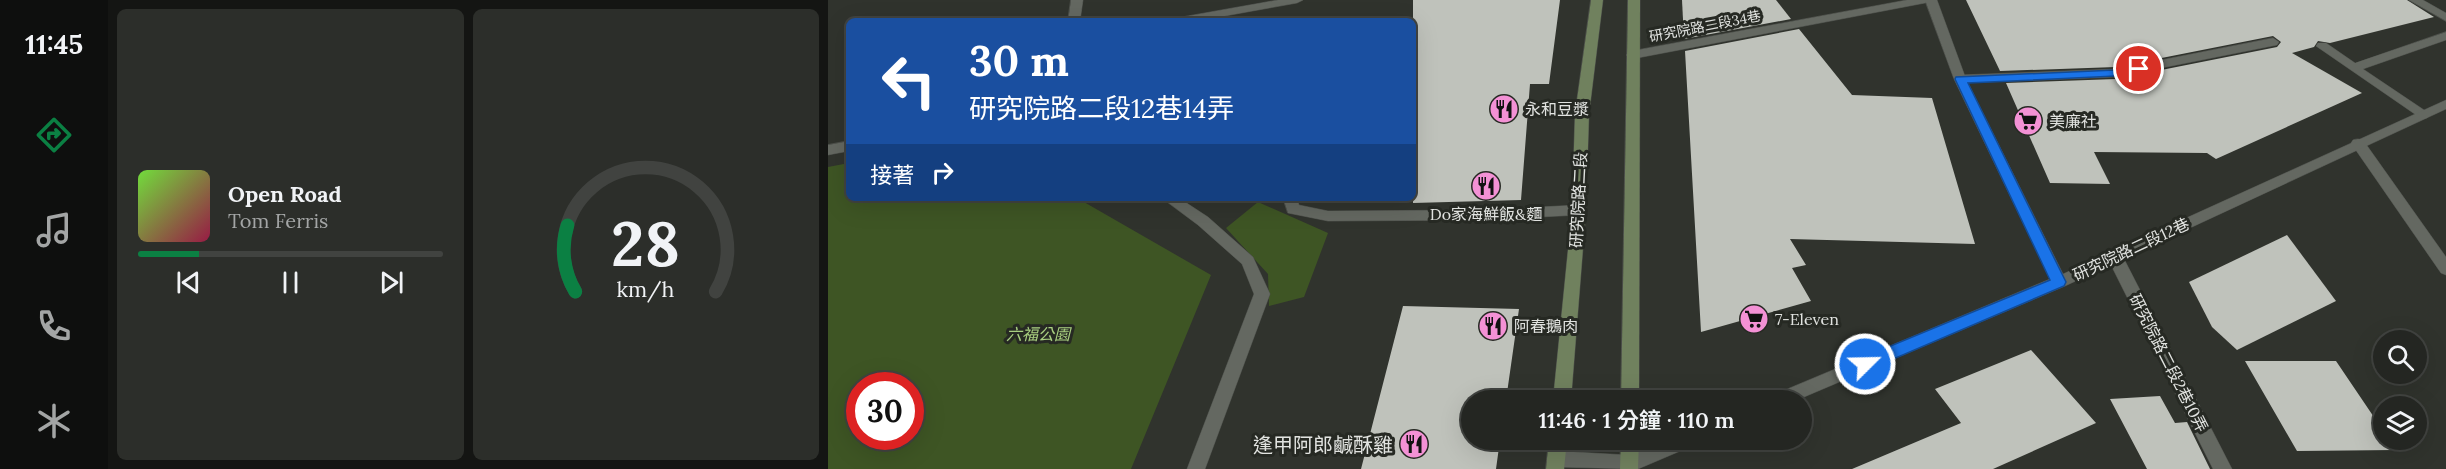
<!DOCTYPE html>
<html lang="zh-TW">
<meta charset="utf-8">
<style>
body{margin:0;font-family:Lora,"Noto Sans TC",serif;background:#2c2e2a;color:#f1f3f6;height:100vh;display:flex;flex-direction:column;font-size:22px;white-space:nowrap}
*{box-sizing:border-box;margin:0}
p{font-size:20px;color:#a3a5a5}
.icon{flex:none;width:33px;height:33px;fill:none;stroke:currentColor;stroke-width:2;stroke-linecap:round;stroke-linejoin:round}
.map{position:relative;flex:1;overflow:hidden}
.details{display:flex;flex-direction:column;gap:9px;padding:9px;background:#141513;width:720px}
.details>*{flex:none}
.hud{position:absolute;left:18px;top:18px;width:570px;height:183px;border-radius:9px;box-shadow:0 6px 24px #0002,0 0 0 2px #414340;background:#1a4fa0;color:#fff;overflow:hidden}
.fabs{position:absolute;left:1545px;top:330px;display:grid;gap:12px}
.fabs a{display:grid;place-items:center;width:54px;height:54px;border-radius:50%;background:#242622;box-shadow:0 6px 24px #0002,0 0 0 2px #414340;font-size:30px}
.speed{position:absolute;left:18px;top:372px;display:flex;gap:12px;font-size:30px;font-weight:700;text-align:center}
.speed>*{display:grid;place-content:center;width:78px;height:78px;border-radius:50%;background:#242622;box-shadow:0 6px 24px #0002,0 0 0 2px #414340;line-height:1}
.speed .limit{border:9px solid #d22;background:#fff;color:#111}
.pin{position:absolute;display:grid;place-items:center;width:51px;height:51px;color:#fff;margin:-26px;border:3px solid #fff;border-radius:50%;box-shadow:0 2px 6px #0007}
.me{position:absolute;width:66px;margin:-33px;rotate:67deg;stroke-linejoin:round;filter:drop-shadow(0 0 4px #0008)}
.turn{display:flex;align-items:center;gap:21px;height:126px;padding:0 24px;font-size:27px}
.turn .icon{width:78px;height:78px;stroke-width:2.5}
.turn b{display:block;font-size:42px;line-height:51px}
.then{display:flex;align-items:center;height:57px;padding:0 24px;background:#0003;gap:12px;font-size:22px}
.details .widget{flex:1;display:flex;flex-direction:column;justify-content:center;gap:9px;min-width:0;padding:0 21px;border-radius:9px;background:#2c2e2a}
.details .dial{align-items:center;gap:0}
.dial svg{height:156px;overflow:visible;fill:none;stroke:#414340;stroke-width:7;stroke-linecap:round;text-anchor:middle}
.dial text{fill:#f1f3f6;stroke:none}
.song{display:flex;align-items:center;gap:18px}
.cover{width:72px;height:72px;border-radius:9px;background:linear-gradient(135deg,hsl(100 70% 55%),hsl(340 70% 35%))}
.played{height:6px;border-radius:3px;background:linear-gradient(90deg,#0b8043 20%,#414340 20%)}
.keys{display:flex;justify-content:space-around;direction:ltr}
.details .tiles{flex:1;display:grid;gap:9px;grid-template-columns:repeat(2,1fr)}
.trip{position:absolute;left:633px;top:390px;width:351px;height:60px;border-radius:30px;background:#242622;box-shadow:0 6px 24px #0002,0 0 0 2px #414340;font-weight:600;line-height:60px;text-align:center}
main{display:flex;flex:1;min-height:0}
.menu{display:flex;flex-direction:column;width:108px;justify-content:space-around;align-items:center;background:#0e0f0e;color:#a3a5a5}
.menu .icon{width:42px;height:42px}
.menu .selected{color:#0b8043}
.menu b{font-size:27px;color:#f1f3f6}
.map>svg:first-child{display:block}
.green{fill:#3e5524;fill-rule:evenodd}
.building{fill:#bfc2bb}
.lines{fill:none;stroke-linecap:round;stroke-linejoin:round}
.service-casing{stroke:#4c4f4a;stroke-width:1}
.minor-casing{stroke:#4c4f4a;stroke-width:1}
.secondary-casing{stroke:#4c4f4a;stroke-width:1}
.service{fill:#646861;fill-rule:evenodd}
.minor{fill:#646861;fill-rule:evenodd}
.secondary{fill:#70815e;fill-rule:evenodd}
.route{fill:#1a73e8;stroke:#114b97;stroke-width:1.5}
.labels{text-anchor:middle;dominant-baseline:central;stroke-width:6;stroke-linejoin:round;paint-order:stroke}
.far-street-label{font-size:14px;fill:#e1e3e0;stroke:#262923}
.poi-label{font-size:16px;fill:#e1e3e0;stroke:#262923;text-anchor:start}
.street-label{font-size:16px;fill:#e1e3e0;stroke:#262923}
.park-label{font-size:16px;font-style:italic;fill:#a9d080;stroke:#262923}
.near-poi-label{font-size:20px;fill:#e1e3e0;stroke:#262923;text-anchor:end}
</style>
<main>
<nav class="menu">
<b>11:45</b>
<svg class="icon selected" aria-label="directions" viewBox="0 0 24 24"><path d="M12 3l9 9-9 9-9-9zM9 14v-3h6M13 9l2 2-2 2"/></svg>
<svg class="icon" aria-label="music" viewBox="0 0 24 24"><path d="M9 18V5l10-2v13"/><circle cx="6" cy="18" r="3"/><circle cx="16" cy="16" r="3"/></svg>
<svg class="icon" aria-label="phone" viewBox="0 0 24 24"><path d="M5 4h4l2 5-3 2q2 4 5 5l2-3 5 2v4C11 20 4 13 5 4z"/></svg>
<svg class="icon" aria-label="climate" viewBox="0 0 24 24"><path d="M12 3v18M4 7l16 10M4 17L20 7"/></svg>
</nav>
<section class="details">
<div class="tiles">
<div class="widget">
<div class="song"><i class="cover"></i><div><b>Open Road</b><p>Tom Ferris</p></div></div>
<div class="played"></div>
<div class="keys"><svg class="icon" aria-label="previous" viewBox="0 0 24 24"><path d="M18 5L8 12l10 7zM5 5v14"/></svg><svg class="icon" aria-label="pause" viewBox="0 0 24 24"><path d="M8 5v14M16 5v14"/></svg><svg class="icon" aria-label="next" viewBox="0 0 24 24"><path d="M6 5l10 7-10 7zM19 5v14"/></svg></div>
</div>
<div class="widget dial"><svg viewBox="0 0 100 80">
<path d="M14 69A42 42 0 1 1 86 69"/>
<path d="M14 69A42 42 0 0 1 10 35" stroke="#0b8043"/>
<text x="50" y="56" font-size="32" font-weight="700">28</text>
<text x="50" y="72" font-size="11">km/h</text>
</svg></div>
</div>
</section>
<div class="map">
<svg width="1618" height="469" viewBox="0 0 1618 469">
<rect width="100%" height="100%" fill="#30332d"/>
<g class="green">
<path d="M21,163V198H249L383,275L303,469H0V167ZM32,386H82V436H32Z"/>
<polygon points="430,202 500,233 476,297 441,306 440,274 398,228"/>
</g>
<g class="building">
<polygon points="585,0 732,0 721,84 702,84 693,200 585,203"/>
<polygon points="854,0 948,0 963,19 856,39"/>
<polygon points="1138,0 1579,0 1606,17 1502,43 1490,41 1486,47 1464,53 1534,93 1388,159 1379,153 1266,152 1282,184 1222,183 1178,83 1288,79 1449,47 1453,42 1445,36 1288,67 1172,71"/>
<polygon points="971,29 1024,95 1104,98 1147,244 962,239 978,265 964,268 983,301 873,332 857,51"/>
<polygon points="1459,235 1508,301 1409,350 1384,327 1361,282"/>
<polygon points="575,306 691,309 678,400 644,400 644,440 672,440 668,469 533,469"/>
<polygon points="1203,350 1268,423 1165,469 1024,469 1133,423 1107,389"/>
<polygon points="1417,361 1508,361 1556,432 1556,440 1560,440 1567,450 1469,451"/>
<polygon points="1332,396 1347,423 1359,422 1382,469 1319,469 1282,399"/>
</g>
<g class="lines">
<g class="service-casing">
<g id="service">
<polygon points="243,0 255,0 252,21 240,21"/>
<polygon points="450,0 475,0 469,3 369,21 343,21 349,18"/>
<polygon points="1079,0 1103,0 1097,3 804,59 798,55 804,51"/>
<polygon points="1618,32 1618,40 1535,69 1599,112 1601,115 1599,118 1594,119 1488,46 1490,43 1498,43 1527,63"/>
<polygon points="1445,38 1451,42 1449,45 1288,77 1132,83 1126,79 1132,75 1288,69"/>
<polygon points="1530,139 1535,140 1618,257 1618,275 1613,273 1525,146 1523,143 1525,140"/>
<polygon points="21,141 21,151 0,155 0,145"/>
<polygon points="334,198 351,198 380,217 425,257 442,294 377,469 359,469 426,294 414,264 370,225"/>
<polygon points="455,198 469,198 471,205 500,211 654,210 751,205 758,210 751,215 654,220 500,221 460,213"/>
<polygon points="1287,251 1292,253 1295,257 1404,469 1385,469 1279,257 1282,253"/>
</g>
</g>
<g class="minor-casing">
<g id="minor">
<polygon points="1097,0 1109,0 1138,79 1235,274 1618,100 1618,109 1237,286 969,400 942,400 945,395 1222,279 1126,79"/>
<polygon points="1581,0 1595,0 1618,13 1618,21"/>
<polygon points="839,440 867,440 864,446 810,469 728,467 721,465 719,459 721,453 728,451 800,455"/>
</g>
</g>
<g class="secondary-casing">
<g id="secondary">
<polygon points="763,0 775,0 761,114 758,210 743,400 725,400 744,210 747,114"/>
<polygon points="800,0 812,0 811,400 793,400"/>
<polygon points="721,440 739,440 736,469 718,469"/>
<polygon points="793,440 811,440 810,469 792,469"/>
</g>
</g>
<use href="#service" class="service"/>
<use href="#minor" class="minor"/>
<use href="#secondary" class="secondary"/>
</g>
<polygon class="route" points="1311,65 1315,66 1315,71 1288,76 1140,83 1238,282 1236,286 1042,369 1031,369 1029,364 1031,359 1222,280 1127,79 1128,77 1288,70"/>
<defs>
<g id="restaurant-disc" transform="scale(1.5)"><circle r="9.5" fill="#f391d5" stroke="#262923"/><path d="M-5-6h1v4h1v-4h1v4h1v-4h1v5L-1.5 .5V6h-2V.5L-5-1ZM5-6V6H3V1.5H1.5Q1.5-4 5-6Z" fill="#111"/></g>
<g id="supermarket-disc" transform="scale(1.5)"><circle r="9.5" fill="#f391d5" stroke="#262923"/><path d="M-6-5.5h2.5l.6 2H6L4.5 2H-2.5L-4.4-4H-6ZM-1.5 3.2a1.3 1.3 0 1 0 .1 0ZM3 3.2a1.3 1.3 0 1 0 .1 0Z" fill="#111"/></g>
</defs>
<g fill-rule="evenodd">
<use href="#restaurant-disc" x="676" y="109"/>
<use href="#supermarket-disc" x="1200" y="121"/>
<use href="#restaurant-disc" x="658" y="186"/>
<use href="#supermarket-disc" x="926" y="319"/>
<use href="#restaurant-disc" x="665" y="326"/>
<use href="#restaurant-disc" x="586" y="444"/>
</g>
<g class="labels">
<g class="far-street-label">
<text transform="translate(877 26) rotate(-11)">研究院路二段34巷</text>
</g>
<g class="poi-label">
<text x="697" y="109">永和豆漿</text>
<text x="1221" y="121">美廉社</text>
<text x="658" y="214" text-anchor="middle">Do家海鮮飯&amp;麵</text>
<text x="947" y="319">7-Eleven</text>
<text x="686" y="326">阿春鵝肉</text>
</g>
<g class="street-label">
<text transform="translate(750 200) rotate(-87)">研究院路二段</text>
<text transform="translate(1303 249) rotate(-25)">研究院路二段12巷</text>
<text transform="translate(1341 363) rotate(63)">研究院路二段2巷10弄</text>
</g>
<g class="park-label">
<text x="210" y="334">六福公園</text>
</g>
<g class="near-poi-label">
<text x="565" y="444">逢甲阿郎鹹酥雞</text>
</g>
</g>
</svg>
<div class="fabs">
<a><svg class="icon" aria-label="search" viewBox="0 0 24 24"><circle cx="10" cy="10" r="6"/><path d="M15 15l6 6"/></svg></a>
<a><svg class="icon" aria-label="layers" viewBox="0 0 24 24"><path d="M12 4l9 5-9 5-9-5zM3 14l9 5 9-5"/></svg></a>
</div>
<div class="speed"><div class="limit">30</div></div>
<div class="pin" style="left:1311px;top:69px;background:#d93025"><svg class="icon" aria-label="arrive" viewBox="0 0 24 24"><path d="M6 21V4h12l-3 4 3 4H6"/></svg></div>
<svg class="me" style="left:1037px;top:364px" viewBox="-20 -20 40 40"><circle r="17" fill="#1a73e8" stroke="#fff" stroke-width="3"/><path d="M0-11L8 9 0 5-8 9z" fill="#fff"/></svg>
<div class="trip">11:46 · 1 分鐘 · 110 m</div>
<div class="hud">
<div class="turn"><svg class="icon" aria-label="left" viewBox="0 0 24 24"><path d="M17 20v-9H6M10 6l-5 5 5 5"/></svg><div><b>30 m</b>研究院路二段12巷14弄</div></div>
<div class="then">接著<svg class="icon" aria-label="right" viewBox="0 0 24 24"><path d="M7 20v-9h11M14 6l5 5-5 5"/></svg></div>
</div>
</div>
</main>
